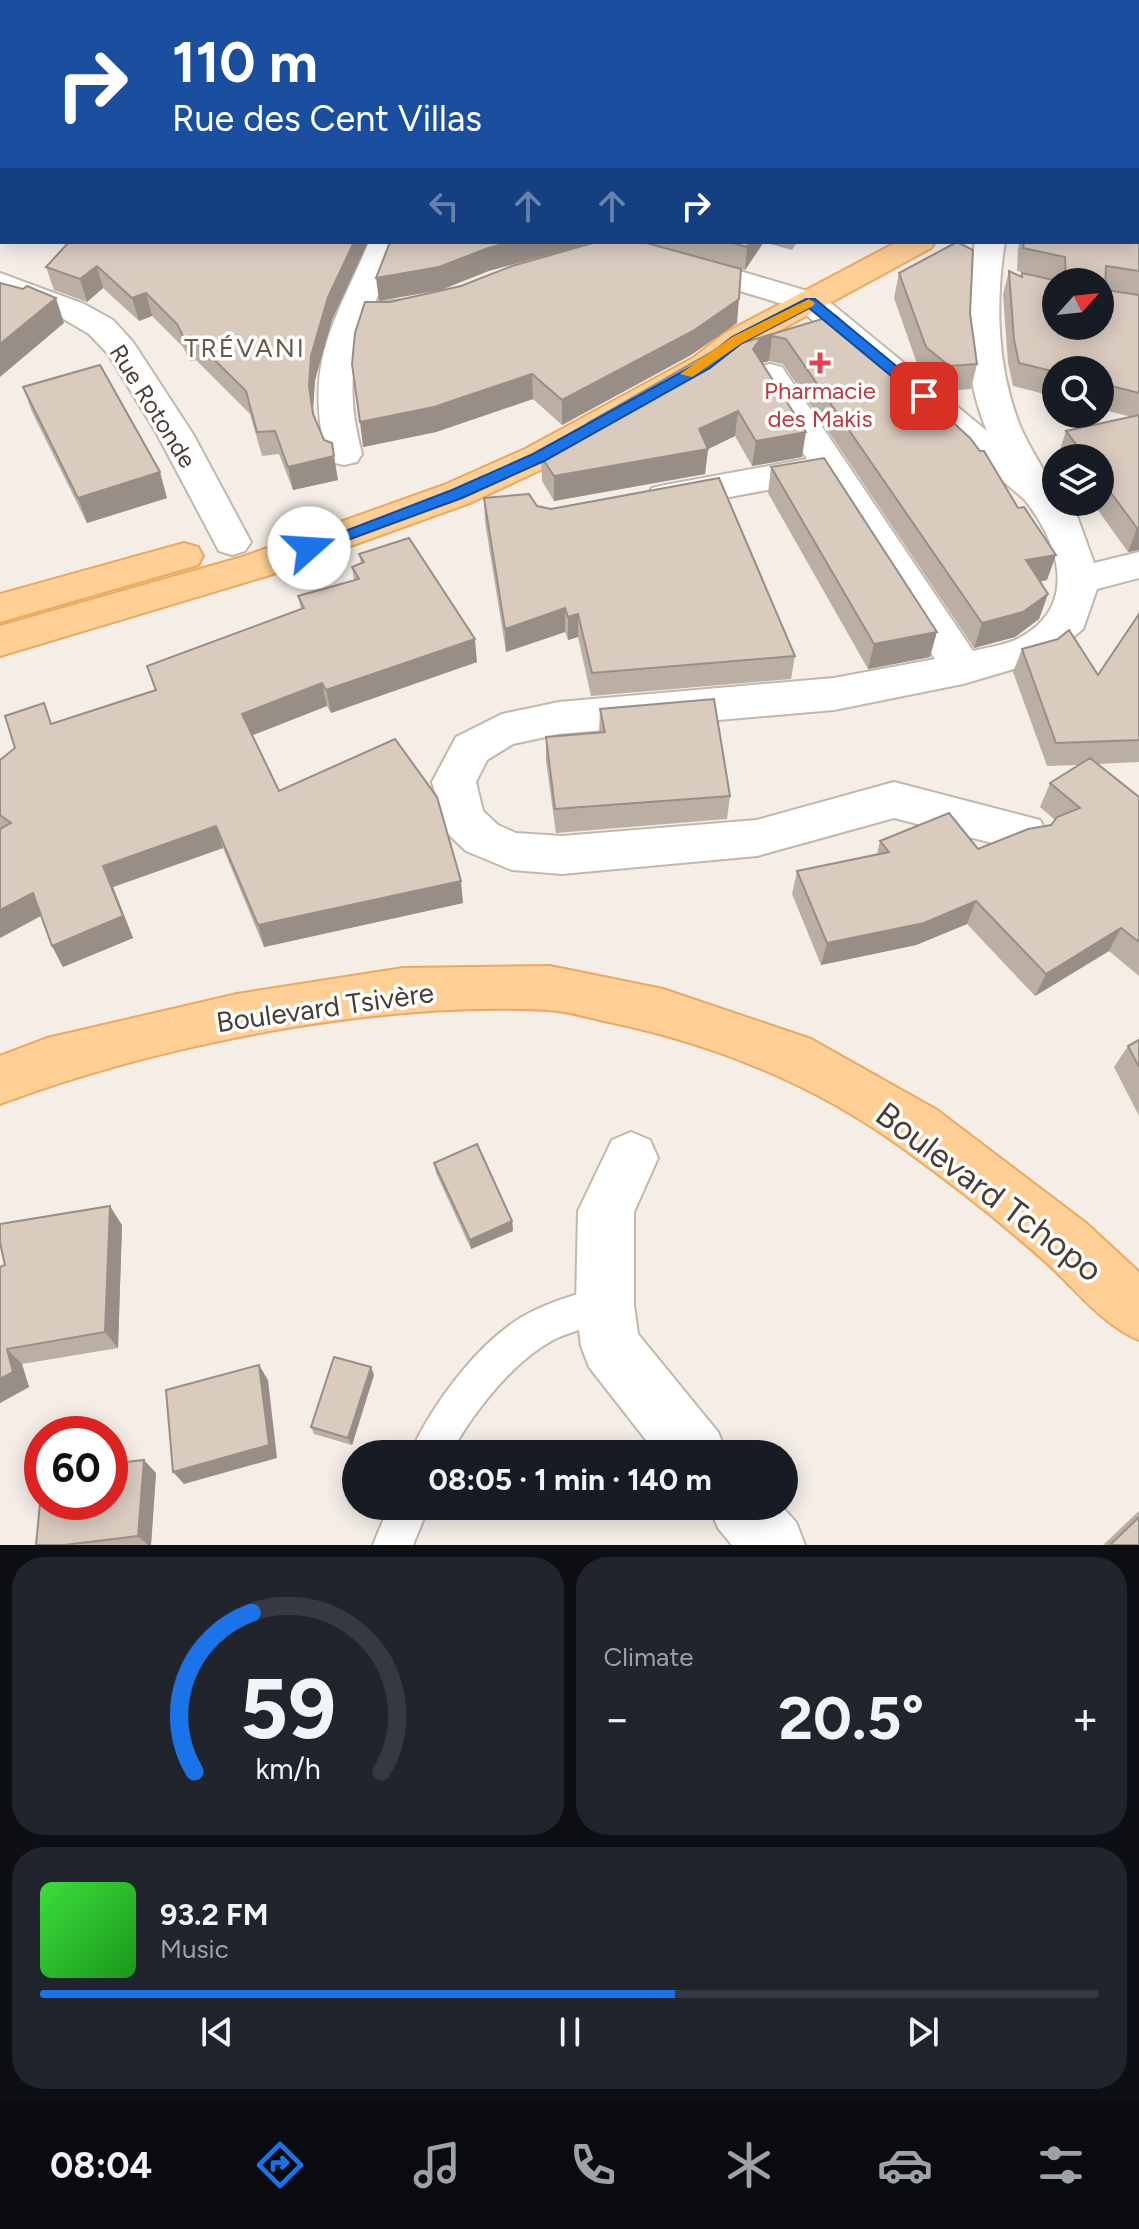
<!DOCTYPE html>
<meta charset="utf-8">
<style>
body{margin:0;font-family:Figtree,sans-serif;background:#20242c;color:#f1f3f6;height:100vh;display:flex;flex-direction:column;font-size:30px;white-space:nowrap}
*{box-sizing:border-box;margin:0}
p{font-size:26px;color:#9ea1a6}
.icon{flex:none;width:44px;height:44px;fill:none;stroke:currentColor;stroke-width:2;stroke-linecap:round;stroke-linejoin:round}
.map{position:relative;height:1545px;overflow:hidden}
.sheet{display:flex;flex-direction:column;gap:12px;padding:12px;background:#0d0f14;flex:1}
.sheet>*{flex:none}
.hud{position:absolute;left:0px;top:0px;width:1140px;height:244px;box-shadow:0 4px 20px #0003;background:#1a4fa0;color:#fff;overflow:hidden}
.needle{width:52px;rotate:63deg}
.tools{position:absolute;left:1042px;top:268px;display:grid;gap:16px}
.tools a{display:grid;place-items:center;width:72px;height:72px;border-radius:50%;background:#171b24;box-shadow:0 4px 20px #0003;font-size:40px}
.speed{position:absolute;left:24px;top:1416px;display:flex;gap:16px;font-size:40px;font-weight:700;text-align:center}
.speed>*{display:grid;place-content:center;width:104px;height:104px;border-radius:50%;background:#171b24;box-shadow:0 4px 20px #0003;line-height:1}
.speed .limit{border:12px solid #d22;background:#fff;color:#111}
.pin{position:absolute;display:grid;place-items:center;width:68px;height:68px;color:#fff;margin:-34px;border-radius:16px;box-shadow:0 4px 12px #0006}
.me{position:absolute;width:88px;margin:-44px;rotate:71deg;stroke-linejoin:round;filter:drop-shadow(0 0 6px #0008)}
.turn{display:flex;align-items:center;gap:28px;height:168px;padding:0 40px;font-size:36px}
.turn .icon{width:104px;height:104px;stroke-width:2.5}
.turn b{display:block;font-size:56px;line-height:68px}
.lanes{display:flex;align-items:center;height:76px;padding:0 40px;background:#0003;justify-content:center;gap:40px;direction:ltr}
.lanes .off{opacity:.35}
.big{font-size:60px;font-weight:700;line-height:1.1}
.sheet .card{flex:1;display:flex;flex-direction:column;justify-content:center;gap:12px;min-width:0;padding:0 28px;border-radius:32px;background:#20242c}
.sheet .dial{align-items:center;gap:0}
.dial svg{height:208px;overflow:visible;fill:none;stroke:#363941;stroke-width:7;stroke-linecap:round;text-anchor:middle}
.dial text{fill:#f1f3f6;stroke:none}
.song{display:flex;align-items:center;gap:24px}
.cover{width:96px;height:96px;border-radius:12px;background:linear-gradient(135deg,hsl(120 70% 55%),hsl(120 70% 35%))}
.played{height:8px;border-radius:4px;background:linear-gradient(90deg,#1a73e8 60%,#363941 60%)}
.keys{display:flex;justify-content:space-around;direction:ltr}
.heat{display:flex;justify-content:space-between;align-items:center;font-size:44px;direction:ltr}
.sheet .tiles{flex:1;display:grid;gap:12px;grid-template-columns:1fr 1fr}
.card:last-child{grid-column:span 2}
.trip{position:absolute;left:342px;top:1440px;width:456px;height:80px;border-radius:40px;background:#171b24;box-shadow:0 4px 20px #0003;font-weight:700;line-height:80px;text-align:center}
.dock{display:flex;height:128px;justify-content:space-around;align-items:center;background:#090b0e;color:#9ea1a6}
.dock .icon{width:56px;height:56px}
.dock .current{color:#1a73e8}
.dock b{font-size:36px;color:#f1f3f6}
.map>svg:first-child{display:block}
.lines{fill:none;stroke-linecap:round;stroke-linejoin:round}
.service-casing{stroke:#c3b7ac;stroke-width:4}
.minor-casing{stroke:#c3b7ac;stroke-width:4}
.primary-casing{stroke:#eaa960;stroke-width:4}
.service{fill:#fff;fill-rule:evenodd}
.minor{fill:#fff;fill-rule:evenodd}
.primary{fill:#ffcf95;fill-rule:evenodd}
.wall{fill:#bbafa4}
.shaded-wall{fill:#998e86}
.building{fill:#dacbbf;stroke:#998e86;stroke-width:2;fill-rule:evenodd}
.route{fill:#1a73e8;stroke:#114b97;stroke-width:2}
.slow{fill:#f59e0b}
.health-dot{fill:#e0444e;stroke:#fff;stroke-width:3}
.labels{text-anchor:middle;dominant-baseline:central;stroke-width:7;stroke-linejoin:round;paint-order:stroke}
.far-health-label{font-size:24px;fill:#be3a42;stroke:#fff}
.far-street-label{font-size:24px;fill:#483e36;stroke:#fff}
.far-quarter-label{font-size:26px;letter-spacing:2px;fill:#6b594c;stroke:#fff}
.street-label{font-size:28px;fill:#483e36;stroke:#fff}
.near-street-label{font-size:34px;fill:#483e36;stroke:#fff}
</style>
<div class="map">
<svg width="1139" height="1545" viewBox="0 0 1139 1545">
<rect width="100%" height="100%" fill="#f4eee7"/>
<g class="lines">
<g class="service-casing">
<g id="service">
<path d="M605,1287L618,1292L623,1305L618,1318C597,1327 574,1329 553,1340C511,1363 473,1413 450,1454H410C431,1405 481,1338 529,1313C553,1301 579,1293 605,1287Z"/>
<polygon points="389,1506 429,1506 413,1545 373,1545"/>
</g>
</g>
<g class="minor-casing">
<g id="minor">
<path d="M369,242H399L375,303L419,298L430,301L435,308L430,315L367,323C347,369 350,407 362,454L357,462L344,465L331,462L326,454C304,362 334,324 369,242Z"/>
<path d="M975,242H1005C995,302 997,368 1020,426C1027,443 1038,459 1046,475L1044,478L1056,489V502H1067L1077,516L1094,563L1139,552V578L1097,589L1083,629L1048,659L963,684L834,710L559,734L513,744L487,760L476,782L483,811L498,825L516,833L562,836L757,820L894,782L1040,820L1047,833L1040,846L1024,851L894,818L757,856L562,874L512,870L466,851L447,833L432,782L456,737L502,714L559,702L834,678L935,659L821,480L665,509L652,506L647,497L652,488L665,485L807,459L753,374L758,367L770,364L782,367L973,651C988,647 1008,645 1021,637C1079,605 1059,542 1024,499L799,309L671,270L666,263L671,256L682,254L821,295L987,431C962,373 963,303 975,242Z"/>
<polygon points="0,273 84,304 113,320 133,342 193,434 251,542 245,551 232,555 219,551 157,434 108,354 89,334 62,318 0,293"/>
<polygon points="631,1132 650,1140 658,1158 634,1212 634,1305 638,1334 718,1432 727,1454 657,1454 589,1367 581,1346 576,1305 578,1211 612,1140"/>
<polygon points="709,1506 781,1506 796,1522 805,1545 732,1545 718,1528"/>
</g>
</g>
<g class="primary-casing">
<g id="primary">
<polygon points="897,242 935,242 931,248 749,347 717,372 551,465 470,503 270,575 0,656 0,626 242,557 444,485 525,449 693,358 725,333"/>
<polygon points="184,543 198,547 203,556 198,565 0,622 0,594"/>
<path d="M550,966L663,989L811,1039L937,1110L1086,1223L1139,1272V1340C1103,1325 1077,1291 1048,1264C1002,1223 951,1183 901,1147C814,1084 714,1044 609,1022C589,1018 568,1011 547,1010C378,1001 159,1044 0,1104V1056L47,1038L237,994L403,968Z"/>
</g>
</g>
<use href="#service" class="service"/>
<use href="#minor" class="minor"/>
<use href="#primary" class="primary"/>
</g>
<g class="wall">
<polygon points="0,0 2,2 2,228 0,228"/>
<polygon points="511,0 1139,0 1139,550 1128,552 1092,502 1100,502 1100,458 1061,458 1058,455 1066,431 1132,417 1100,409 1100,370 1056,370 1056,397 1013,386 1008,363 1003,294 1009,271 1021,277 1022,273 1058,281 1017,271 1018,248 1020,242 1138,242 1138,2 509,2"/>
<polygon points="69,242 332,320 315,380 313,409 314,416 338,480 293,490 279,454 262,456 250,414 196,360 190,361 183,347 152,316 139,321 103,288 87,302 54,290 46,267"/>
<polygon points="596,242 797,242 792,250 763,242 745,270 685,254 737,323 691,355 562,425 533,399 436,432 363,447 390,302 461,286"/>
<polygon points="899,273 977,364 971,389 943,391 920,372 894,298"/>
<polygon points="835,315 1047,580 1040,582 1048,594 1039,619 1015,637 974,648 783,364 769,361 762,363 802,457 752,466 735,436 708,449 705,474 554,501 542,481 541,456 588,432 588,423 736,345"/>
<polygon points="23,387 167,498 87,523 32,412"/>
<polygon points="771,467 930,657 868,669 768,493"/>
<polygon points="484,498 537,506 795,656 791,679 591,696 578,637 568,640 565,632 506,652 485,522"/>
<polygon points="359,554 477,662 331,713 327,706 252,735 279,791 463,903 264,947 223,848 113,887 133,938 63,967 52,946 41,916 0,938 0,760 15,748 53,723 155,691 147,666 301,609 298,596 354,580 352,567 361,564"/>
<polygon points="1139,614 1139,762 1097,764 1139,797 1139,976 1109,951 1035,996 967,924 916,945 821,965 792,894 797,871 877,854 880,841 978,849 1051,825 1055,820 1040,807 1050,783 1079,765 1047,766 1013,672 1022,649 1098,675"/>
<polygon points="600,709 730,796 727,819 556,833 546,761 546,737 599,733"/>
<polygon points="1139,1040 1139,1116 1114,1067 1128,1046"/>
<polygon points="434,1163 512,1221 513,1231 471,1249 436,1173"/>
<polygon points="122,1225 118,1348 22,1364 29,1387 0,1403 0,1267"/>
<polygon points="374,1375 352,1445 314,1434 311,1427"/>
<polygon points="156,1473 151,1545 36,1545"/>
<polygon points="1139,1511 1139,1545 1103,1545"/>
</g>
<g class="shaded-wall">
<polygon points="424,0 444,0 442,2 422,2"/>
<polygon points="354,242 368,242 332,320 315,380 313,409 317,437 309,386 311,356 328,297"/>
<polygon points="511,242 595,242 489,271 441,290 379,301 376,278"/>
<polygon points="750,242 764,242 745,270 747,247"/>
<polygon points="97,266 103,288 87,302 80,279"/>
<polygon points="146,293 152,316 139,321 132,298"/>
<polygon points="56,298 64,323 0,377 0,344"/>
<polygon points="739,299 737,323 691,355 562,425 562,400"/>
<polygon points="190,336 196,360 190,361 184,338"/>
<polygon points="772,336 769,361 757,364 753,349 760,339"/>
<polygon points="532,374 533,399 436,432 363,447 360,422"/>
<polygon points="738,411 735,436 708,449 705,474 554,501 554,476 699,429"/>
<polygon points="806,432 802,457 752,466 756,441"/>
<polygon points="334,456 338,480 293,490 288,467"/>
<polygon points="160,472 167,498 87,523 78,498"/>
<polygon points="1137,528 1139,528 1139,550 1128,552"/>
<polygon points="1056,555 1047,580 1018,585 1026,560"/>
<polygon points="1048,594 1039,619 1015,637 974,648 982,623"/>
<polygon points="565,608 565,632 506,652 505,629"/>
<polygon points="578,614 578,637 568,640 568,617"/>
<polygon points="937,632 930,657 868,669 874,644"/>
<polygon points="475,639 477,662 331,713 326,690"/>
<polygon points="322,683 327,706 248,737 242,714"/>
<polygon points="216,826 223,848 113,887 133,938 63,967 52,946 103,866"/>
<polygon points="461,881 463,903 264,947 258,925"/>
<polygon points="33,893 44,914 0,938 0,910"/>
<polygon points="976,901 967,924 916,945 821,965 827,943"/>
<polygon points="1121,928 1109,951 1035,996 1046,974"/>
<polygon points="110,1206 122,1225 118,1348 105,1332"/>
<polygon points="512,1221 513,1231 471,1249 470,1240"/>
<polygon points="7,1349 22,1364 29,1387 0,1403 0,1379"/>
<polygon points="259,1365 268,1380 277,1458 184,1484 173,1472"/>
<polygon points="371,1367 374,1375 352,1445 348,1438"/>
<polygon points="144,1460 156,1473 151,1545 148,1545 138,1536"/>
</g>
<g class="building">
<polygon points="0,0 424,0 422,2 2,2 2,206 0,205"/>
<polygon points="511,0 1068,0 1066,2 509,2"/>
<polygon points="1075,0 1139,0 1139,100 1138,2 1078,2"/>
<path d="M1139,112V271L1106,266L1105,290L1139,295V393L1100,383V370H1056V372L1019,363L1014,340L1009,271L1022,277V273L1062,282L1066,279L1065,257L1023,248L1024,242H1138ZM1056,282H1100V326H1056Z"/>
<polygon points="69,242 354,242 328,297 311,356 309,386 313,414 324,440 332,443 334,456 288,467 275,431 257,432 246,391 190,336 184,338 177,324 146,293 132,298 97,266 80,279 46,267"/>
<polygon points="390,242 511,242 488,248 439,267 376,278"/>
<polygon points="596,242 643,242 741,269 739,299 693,331 562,400 532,374 434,407 360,422 352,364 355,333 365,302 390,302 461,286 512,266"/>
<polygon points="729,242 750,242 747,247"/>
<polygon points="957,242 973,250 970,313 977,364 949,366 926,347 899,273"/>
<polygon points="0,283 23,289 27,286 56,298 0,344"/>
<polygon points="835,315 970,438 980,451 984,451 1018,508 1024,507 1056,555 1026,560 1048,594 1023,612 982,623 786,339 772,336 760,339 753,349 806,432 756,441 738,411 699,429 708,449 554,476 541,456 594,428 588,423 736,338 736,345"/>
<polygon points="100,365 160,472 78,498 23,387"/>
<polygon points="1139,415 1139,528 1137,528 1100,478 1100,458 1086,458 1066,431"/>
<polygon points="824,458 937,632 874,644 771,467"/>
<polygon points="719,478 795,656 592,673 578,614 568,617 565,608 505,629 484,498 529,494 537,506 551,509"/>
<polygon points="409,538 475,639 326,690 322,683 242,714 279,791 395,739 437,797 461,881 258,925 216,826 103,866 123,916 52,946 33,893 0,910 0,829 11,823 0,815 0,760 15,748 5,716 44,703 51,724 156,690 147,666 304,608 298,596 359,579 352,567 364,562 359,554"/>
<polygon points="1139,614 1139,740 1056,743 1022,649 1058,639 1069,630 1098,675"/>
<polygon points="714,699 730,796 555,809 546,737 605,732 600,709"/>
<polygon points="1090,758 1139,797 1139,942 1121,928 1046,974 976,901 924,923 827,943 797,871 889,852 880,841 949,813 978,849 1028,829 1051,825 1057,817 1080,808 1050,783"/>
<polygon points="1139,1040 1139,1067 1128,1046"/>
<polygon points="477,1144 512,1221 470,1240 434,1163"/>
<polygon points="110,1206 105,1332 7,1349 13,1372 0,1379 0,1267 5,1265 0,1243 0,1224"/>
<polygon points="334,1357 371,1367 348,1438 311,1427"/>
<polygon points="259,1365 269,1445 173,1472 166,1390"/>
<polygon points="144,1460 138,1536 64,1545 36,1545 42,1483 42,1502 110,1502 110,1464"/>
<polygon points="1139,1517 1139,1545 1110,1545"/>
</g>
<polygon class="route" points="806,299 815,299 929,393 929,399 919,399 809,308 742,343 710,368 544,461 462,498 315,552 309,553 301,548 452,490 533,454 700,362 732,337"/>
<polygon class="slow" points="809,299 815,303 813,306 742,343 692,377 680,374 732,337"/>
<path class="health-dot" d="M816 351h8v8h8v8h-8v8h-8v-8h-8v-8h8z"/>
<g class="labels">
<g class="far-health-label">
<text x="820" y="390">Pharmacie<tspan x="820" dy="28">des Makis</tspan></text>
</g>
<g class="far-street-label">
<text transform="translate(153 406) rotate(58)">Rue Rotonde</text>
</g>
<g class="far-quarter-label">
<text x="245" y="348">TRÉVANI</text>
</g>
<g class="street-label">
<text transform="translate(325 1007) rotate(-8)">Boulevard Tsivère</text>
</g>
<g class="near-street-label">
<text transform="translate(989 1192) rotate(37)">Boulevard Tchopo</text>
</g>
</g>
</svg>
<div class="tools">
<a><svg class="needle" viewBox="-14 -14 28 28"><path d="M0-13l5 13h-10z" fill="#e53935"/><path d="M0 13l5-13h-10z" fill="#9ea1a6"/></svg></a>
<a><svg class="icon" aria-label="search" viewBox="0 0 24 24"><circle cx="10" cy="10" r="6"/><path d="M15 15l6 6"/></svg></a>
<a><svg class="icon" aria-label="layers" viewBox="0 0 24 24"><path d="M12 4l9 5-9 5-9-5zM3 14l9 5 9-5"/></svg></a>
</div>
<div class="speed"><div class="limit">60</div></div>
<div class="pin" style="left:924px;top:396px;background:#d93025"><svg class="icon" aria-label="arrive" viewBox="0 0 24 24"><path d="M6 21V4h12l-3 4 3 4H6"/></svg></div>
<svg class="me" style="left:309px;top:548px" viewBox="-20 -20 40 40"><circle r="19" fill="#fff"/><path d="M0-13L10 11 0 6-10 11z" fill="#1a73e8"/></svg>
<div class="trip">08:05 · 1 min · 140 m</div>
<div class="hud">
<div class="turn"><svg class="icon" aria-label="right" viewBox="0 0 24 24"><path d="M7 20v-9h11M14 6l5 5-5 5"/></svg><div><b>110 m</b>Rue des Cent Villas</div></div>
<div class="lanes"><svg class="icon off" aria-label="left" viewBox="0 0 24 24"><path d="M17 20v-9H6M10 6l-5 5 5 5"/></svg><svg class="icon off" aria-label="ahead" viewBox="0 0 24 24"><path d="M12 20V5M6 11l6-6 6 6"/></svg><svg class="icon off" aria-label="ahead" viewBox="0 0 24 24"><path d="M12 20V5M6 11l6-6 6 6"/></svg><svg class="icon" aria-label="right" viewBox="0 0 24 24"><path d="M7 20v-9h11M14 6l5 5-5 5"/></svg></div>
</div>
</div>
<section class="sheet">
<div class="tiles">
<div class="card dial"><svg viewBox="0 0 100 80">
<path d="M14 69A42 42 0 1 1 86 69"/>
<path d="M14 69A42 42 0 0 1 36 8" stroke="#1a73e8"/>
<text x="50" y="56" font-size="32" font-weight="700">59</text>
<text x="50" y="72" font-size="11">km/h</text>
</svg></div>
<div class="card"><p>Climate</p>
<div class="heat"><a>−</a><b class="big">20.5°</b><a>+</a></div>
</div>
<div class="card">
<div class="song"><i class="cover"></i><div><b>93.2 FM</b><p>Music</p></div></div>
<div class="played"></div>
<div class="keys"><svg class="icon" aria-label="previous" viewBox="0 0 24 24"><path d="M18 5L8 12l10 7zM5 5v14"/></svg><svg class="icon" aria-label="pause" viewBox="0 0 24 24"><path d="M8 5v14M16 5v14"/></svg><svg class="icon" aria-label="next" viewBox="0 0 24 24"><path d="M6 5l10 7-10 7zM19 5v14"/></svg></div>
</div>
</div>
</section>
<nav class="dock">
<b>08:04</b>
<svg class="icon current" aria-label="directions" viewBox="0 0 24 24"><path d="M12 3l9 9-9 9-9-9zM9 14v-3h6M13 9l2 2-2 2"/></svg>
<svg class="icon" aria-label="music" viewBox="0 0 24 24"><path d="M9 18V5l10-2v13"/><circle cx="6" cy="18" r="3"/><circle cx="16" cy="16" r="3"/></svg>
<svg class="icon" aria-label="phone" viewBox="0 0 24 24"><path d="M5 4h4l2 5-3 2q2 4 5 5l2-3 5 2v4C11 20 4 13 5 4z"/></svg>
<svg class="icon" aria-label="climate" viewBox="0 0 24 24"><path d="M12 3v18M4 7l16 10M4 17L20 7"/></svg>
<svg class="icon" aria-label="car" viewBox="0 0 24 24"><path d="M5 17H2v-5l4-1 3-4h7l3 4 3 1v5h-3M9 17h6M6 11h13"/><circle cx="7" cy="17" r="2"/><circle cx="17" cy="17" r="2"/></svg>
<svg class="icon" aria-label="filters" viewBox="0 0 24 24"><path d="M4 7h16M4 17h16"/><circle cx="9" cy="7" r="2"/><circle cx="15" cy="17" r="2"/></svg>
</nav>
